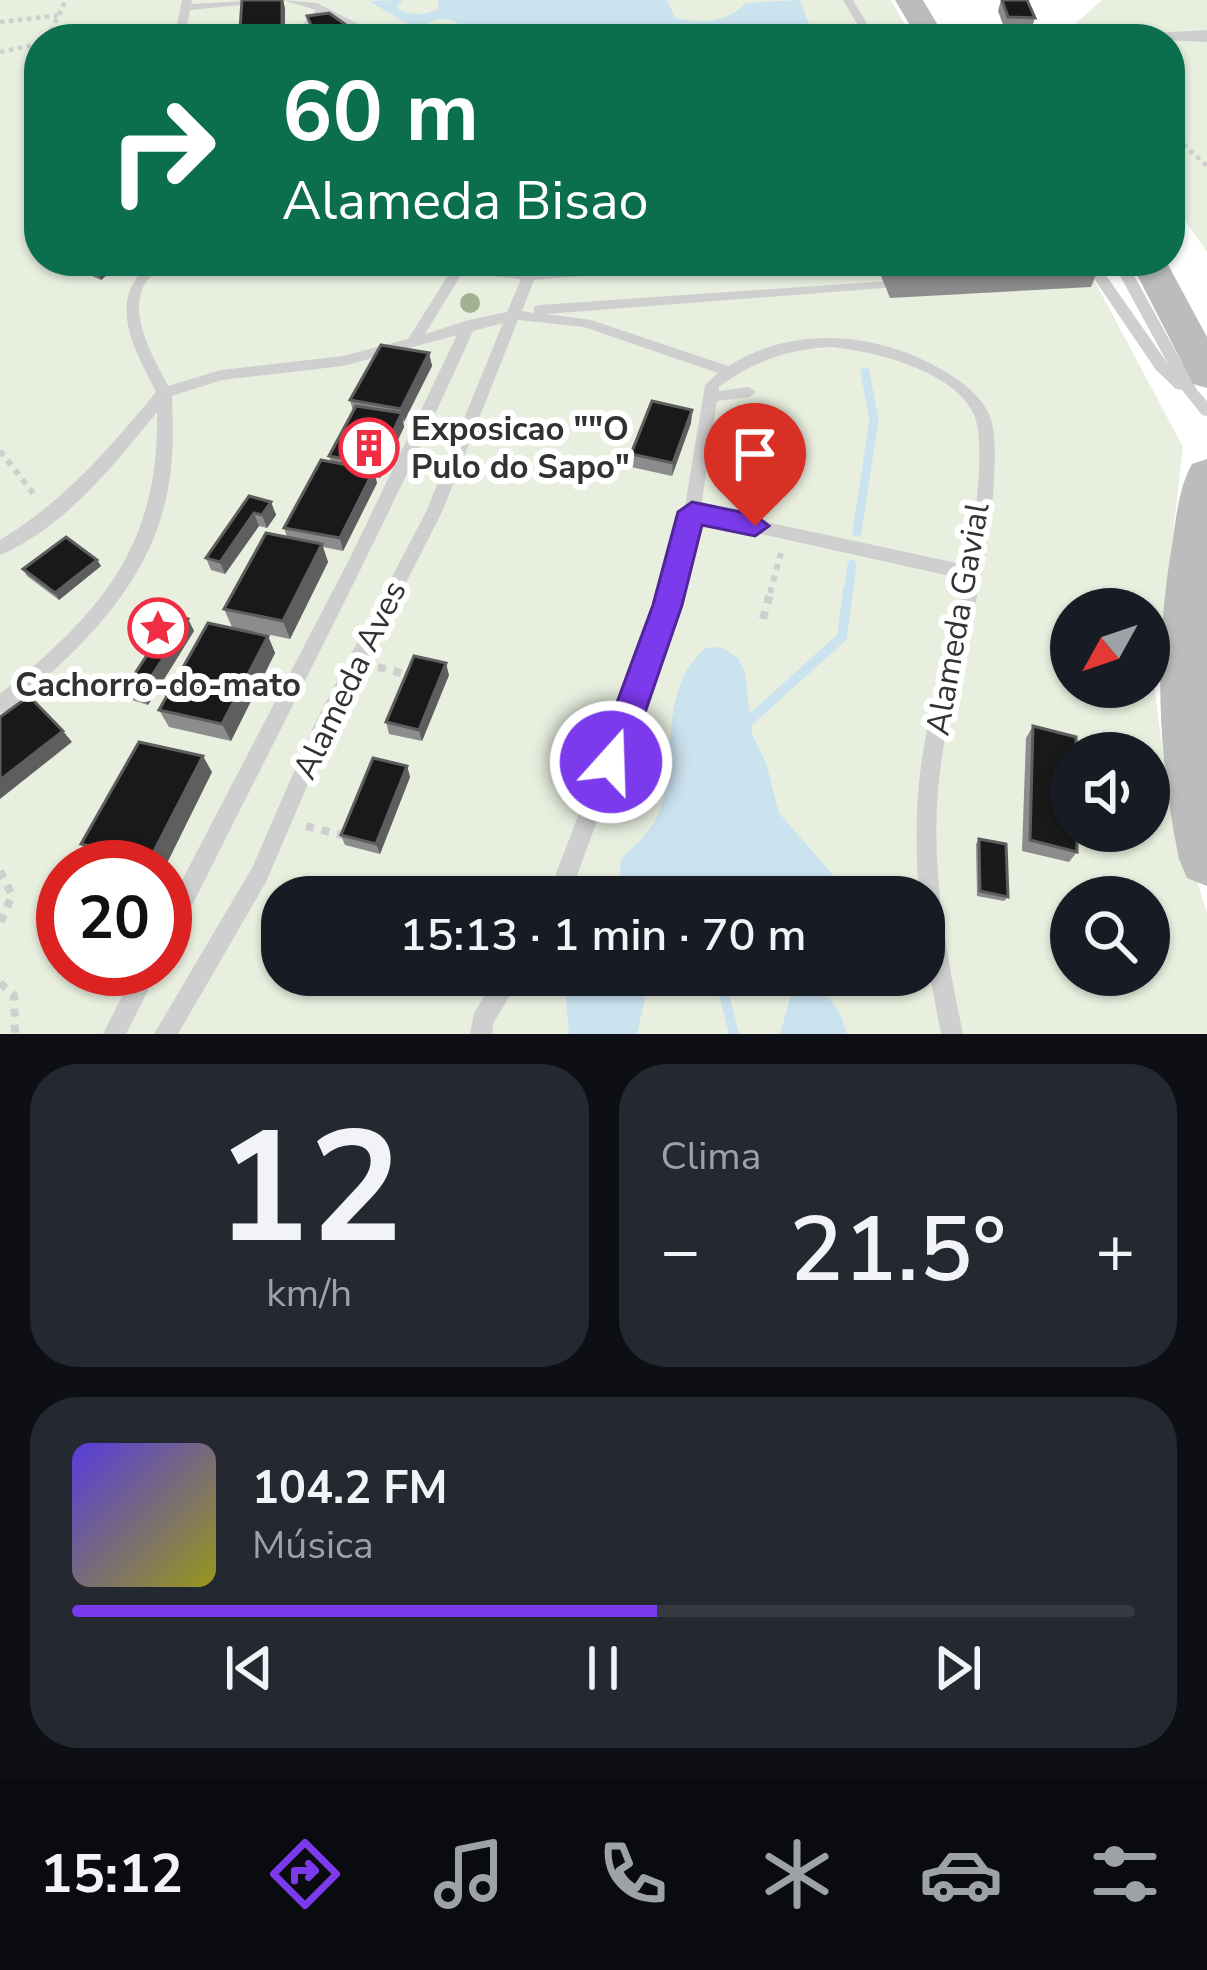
<!DOCTYPE html>
<html lang="pt">
<meta charset="utf-8">
<style>
body{margin:0;font-family:"Nunito Sans",sans-serif;background:#242831;color:#f1f3f6;height:100vh;display:flex;flex-direction:column;font-size:45px;white-space:nowrap}
*{box-sizing:border-box;margin:0}
p{font-size:39px;color:#9ea1a6}
.icon{flex:none;width:66px;height:66px;fill:none;stroke:currentColor;stroke-width:2;stroke-linecap:round;stroke-linejoin:round}
.map{position:relative;height:1034px;overflow:hidden}
.sheet{display:flex;flex-direction:column;gap:30px;padding:30px;background:#0d0f14;flex:1}
.sheet>*{flex:none}
.guide{position:absolute;left:24px;top:24px;width:1161px;height:252px;border-radius:48px;box-shadow:0 3px 9px #0004;background:#0b6e4f;color:#fff;overflow:hidden}
.needle{width:78px;rotate:230deg}
.controls{position:absolute;left:1050px;top:588px;display:grid;gap:24px}
.controls a{display:grid;place-items:center;width:120px;height:120px;border-radius:50%;background:#171b24;box-shadow:0 3px 9px #0004;font-size:60px}
.speed{position:absolute;left:36px;top:840px;display:flex;gap:24px;font-size:60px;font-weight:700;text-align:center}
.speed>*{display:grid;place-content:center;width:156px;height:156px;border-radius:50%;background:#171b24;box-shadow:0 3px 9px #0004;line-height:1}
.speed .limit{border:18px solid #d22;background:#fff;color:#111}
.pin{position:absolute;display:grid;place-items:center;width:102px;height:102px;color:#fff;margin:-123px -51px;border-radius:50% 50% 50% 0;rotate:-45deg;box-shadow:0 0 12px #0007}
.pin .icon{rotate:45deg}
.me{position:absolute;width:132px;margin:-66px;rotate:20deg;stroke-linejoin:round;filter:drop-shadow(0 0 9px #0008)}
.turn{display:flex;align-items:center;gap:42px;height:252px;padding:0 60px;font-size:54px}
.turn .icon{width:156px;height:156px;stroke-width:2.5}
.turn b{display:block;font-size:84px;line-height:102px}
.big{font-size:90px;font-weight:600;line-height:1.1}
.sheet .widget{flex:1;display:flex;flex-direction:column;justify-content:center;gap:18px;min-width:0;padding:0 42px;border-radius:48px;background:#242831}
.sheet .dial{align-items:center;gap:0}
.dial b{font-size:156px;line-height:1}
.song{display:flex;align-items:center;gap:36px}
.cover{width:144px;height:144px;border-radius:18px;background:linear-gradient(135deg,hsl(250 70% 55%),hsl(60 70% 35%))}
.played{height:12px;border-radius:6px;background:linear-gradient(90deg,#7c3aed 55%,#363941 55%)}
.keys{display:flex;justify-content:space-around;direction:ltr}
.heat{display:flex;justify-content:space-between;align-items:center;font-size:66px;direction:ltr}
.sheet .tiles{flex:1;display:grid;gap:30px;grid-template-columns:1fr 1fr}
.widget:last-child{grid-column:span 2}
.trip{position:absolute;left:261px;top:876px;width:684px;height:120px;border-radius:48px;background:#171b24;box-shadow:0 3px 9px #0004;font-weight:600;line-height:120px;text-align:center}
.dock{display:flex;height:192px;justify-content:space-around;align-items:center;background:#090b0e;color:#9ea1a6}
.dock .icon{width:84px;height:84px}
.dock .active{color:#7c3aed}
.dock b{font-size:54px;color:#f1f3f6}
.map>svg:first-child{display:block}
.green{fill:#e8efdf;fill-rule:evenodd}
.water{fill:#cbe3ef}
.lines{fill:none;stroke-linecap:round;stroke-linejoin:round}
.stream-far1{stroke:#cbe3ef;stroke-width:9}
.stream{stroke:#cbe3ef;stroke-width:10}
.path-far2{stroke:#cfcfcf;stroke-width:4.5;stroke-dasharray:4.5 4.5;stroke-linecap:butt}
.path-far1{stroke:#cfcfcf;stroke-width:6;stroke-dasharray:6 6;stroke-linecap:butt}
.path{stroke:#cfcfcf;stroke-width:8;stroke-dasharray:8 8;stroke-linecap:butt}
.service{fill:#cfcfcf;fill-rule:evenodd}
.minor{fill:#cfcfcf;fill-rule:evenodd}
.secondary{fill:#bcbcbc;fill-rule:evenodd}
.tree{fill:#a3b193}
.wall{fill:#8c8c8c}
.shaded-wall{fill:#5e5e5e}
.building{fill:#191919;stroke:#5e5e5e;stroke-width:3}
.route{fill:#7c3aed;stroke:#51269a;stroke-width:3}
.labels{text-anchor:middle;dominant-baseline:central;stroke-width:12;stroke-linejoin:round;paint-order:stroke}
.poi-label{font-size:33px;font-weight:bold;fill:#323232;stroke:#fff;text-anchor:start}
.street-label{font-size:33px;fill:#323232;stroke:#fff}
</style>
<div class="map">
<svg width="1207" height="1034" viewBox="0 0 1207 1034">
<rect width="100%" height="100%" fill="#fff"/>
<g class="green">
<path d="M0,0H891L913,39H39V261H1084L1183,447L1155,691L1167,786L1207,913V1034H0ZM1071,609H1149V687H1071ZM1071,753H1149V831H1071ZM63,867H165V969H63ZM282,897H924V975H282ZM1071,897H1149V975H1071Z"/>
<polygon points="1102,0 1207,0 1207,252 1170,199 1170,39 1058,39"/>
</g>
<g class="water">
<path d="M403,0L396,7C408,17 425,15 438,9V0H667L675,18C703,24 726,23 746,3L800,0L809,24L825,39H463L468,31C456,19 439,14 425,25L456,39H432L369,1Z"/>
<path d="M721,647L738,658L745,672L752,734L766,763L779,813L835,877L837,897H631L619,891L621,859C637,844 655,828 661,806C677,754 659,686 706,648Z"/>
<polygon points="582,975 621,975 645,999 637,1034 569,1034 565,991"/>
<path d="M794,984C827,988 838,1003 847,1034H780Z"/>
</g>
<g class="lines">
<g class="stream-far1">
<polyline points="857,532 874,420 865,372"/>
<polyline points="848,593 852,564"/>
</g>
<g class="stream">
<polyline points="740,729 842,637 848,590"/>
<polyline points="719,975 734,1034"/>
</g>
<g class="path-far2">
<polyline points="0,22 63,15"/>
<polyline points="47,39 66,0"/>
<polyline points="0,52 39,44"/>
<polyline points="1170,132 1207,166"/>
</g>
<g class="path-far1">
<polyline points="0,451 37,498"/>
<polyline points="770,593 781,553"/>
</g>
<g class="path">
<polyline points="763,619 771,590"/>
<polyline points="378,667 412,676"/>
<polyline points="306,826 345,836"/>
<polyline points="0,871 12,895 0,924"/>
<polyline points="0,983 14,995 15,1034"/>
</g>
<g class="service">
<polygon points="182,0 192,0 191,4 265,0 260,3 190,10 184,39 174,39"/>
<polygon points="283,0 317,3 388,39 375,39 324,14 313,25 311,39 301,39 303,24 316,10"/>
<polygon points="843,0 853,0 876,39 866,39"/>
<path d="M153,261H168C161,268 152,274 146,282C126,314 154,358 168,386L221,370L343,356L408,339L454,266L447,261C473,261 498,270 524,271L528,261H542L538,271L665,261H713L706,265L534,280L522,311L534,313V307L539,305L889,281V287L884,288L546,314L591,320L728,366C795,324 879,332 944,371C964,383 986,399 992,423C997,446 994,473 993,496C986,590 951,679 940,772C929,860 945,948 963,1034H941L924,944V897H919C916,856 915,815 920,774C928,707 949,643 964,579L698,520L677,605L569,897H547L659,605L684,512L705,385L718,373L584,327L518,320L442,512L331,730L266,882L178,1034H154L252,868L316,721L426,512L503,323L473,331C380,539 274,740 173,944L165,947V913L351,556L457,335L343,366L222,380L172,396C173,427 174,458 168,489C151,585 78,652 7,711L0,713V694C100,614 160,546 157,412C114,465 64,528 0,555V540C63,502 110,448 156,392C134,348 104,299 153,261ZM464,270L475,274L521,279L507,312L469,320L425,334ZM829,347C871,350 958,371 975,417C986,450 974,530 966,565L701,508L717,401L749,397L756,392L749,387L719,391V387C754,361 786,350 829,347Z"/>
<polygon points="1082,261 1096,261 1168,364 1112,261 1126,261 1197,390 1207,401 1207,416 1202,415 1182,390 1176,389 1156,370"/>
<polygon points="136,969 159,969 126,1034 103,1034"/>
<polygon points="498,975 522,975 493,1024 492,1034 470,1034 474,1013"/>
</g>
<polygon class="minor" points="1207,30 1207,42 1141,39 1152,33"/>
<g class="secondary">
<polygon points="895,0 923,0 946,39 918,39"/>
<polygon points="1130,261 1166,261 1207,337 1207,388 1193,384"/>
<path d="M1207,459V886L1187,878L1179,859C1157,752 1154,652 1172,545C1176,518 1179,487 1192,464Z"/>
</g>
</g>
<circle class="tree" cx="470" cy="303" r="10"/>
<g class="wall">
<polygon points="283,0 285,39 243,39 240,30"/>
<polygon points="1001,0 1027,0 1035,18 1031,30 1005,30 998,11"/>
<polygon points="60,261 122,261 101,280"/>
<polygon points="875,261 1101,261 1101,262 1091,287 890,298"/>
<polygon points="429,353 432,366 403,422 404,427 380,478 375,477 377,483 343,551 323,547 328,562 290,639 232,627 224,609 287,537 284,528 331,462 329,456 353,411 350,400"/>
<polygon points="692,410 691,423 672,476 631,467 631,454"/>
<polygon points="249,496 271,502 276,515 267,528 259,526 225,574 211,570 206,558"/>
<polygon points="97,560 101,566 59,600 27,576 23,569"/>
<polygon points="188,619 194,631 148,705 132,700 125,689"/>
<polygon points="268,636 275,653 231,741 169,727 159,710"/>
<polygon points="449,675 422,741 389,734 386,722"/>
<polygon points="1033,726 1077,852 1069,862 1022,851 1026,738"/>
<polygon points="407,766 410,777 380,854 345,845 341,835"/>
<polygon points="212,772 165,867 126,867 94,859 81,844"/>
<polygon points="979,839 1008,897 1004,901 977,896 976,844"/>
</g>
<g class="shaded-wall">
<polygon points="283,0 285,8 285,39 282,26"/>
<polygon points="93,261 122,261 101,280"/>
<polygon points="429,353 432,366 404,422 401,409"/>
<polygon points="692,410 691,423 672,476 673,463"/>
<polygon points="402,413 404,427 380,478 377,465"/>
<polygon points="374,470 377,483 343,551 340,538"/>
<polygon points="271,502 276,515 267,528 262,515"/>
<polygon points="254,513 259,526 225,574 220,562"/>
<polygon points="322,544 328,562 290,639 283,621"/>
<polygon points="97,560 101,566 59,600 55,593"/>
<polygon points="188,619 194,631 148,705 141,693"/>
<polygon points="268,636 275,653 231,741 222,724"/>
<polygon points="446,663 449,675 422,741 419,730"/>
<polygon points="63,731 72,742 0,799 0,780"/>
<polygon points="203,756 212,772 165,867 154,867 149,861"/>
<polygon points="407,766 410,777 380,854 376,844"/>
</g>
<g class="building">
<polygon points="242,0 282,0 282,26 240,30"/>
<polygon points="1002,0 1027,0 1035,18 1008,17"/>
<polygon points="329,13 365,38 365,39 317,39 307,16"/>
<polygon points="891,261 1101,261 1101,262 896,273"/>
<polygon points="381,345 429,353 401,409 350,400"/>
<polygon points="652,401 692,410 673,463 631,454"/>
<polygon points="356,406 402,413 377,465 329,456"/>
<polygon points="321,460 374,470 340,538 284,528"/>
<polygon points="249,496 271,502 262,515 254,513 220,562 206,558"/>
<polygon points="266,533 322,544 283,621 224,609"/>
<polygon points="66,537 97,560 55,593 23,569"/>
<polygon points="173,615 188,619 141,693 125,689"/>
<polygon points="208,623 268,636 222,724 159,710"/>
<polygon points="414,656 446,663 419,730 386,722"/>
<polygon points="29,696 63,731 0,780 0,717"/>
<polygon points="1033,726 1076,737 1076,753 1071,753 1071,831 1077,831 1077,852 1030,840"/>
<polygon points="139,742 203,756 149,861 81,844"/>
<polygon points="373,758 407,766 376,844 341,835"/>
<polygon points="979,839 1006,844 1008,897 980,891"/>
</g>
<polygon class="route" points="692,502 755,515 769,526 755,536 702,525 682,605 628,762 623,772 611,776 600,772 595,762 653,605 678,512"/>
<defs>
<g id="building-ring" transform="scale(3)"><circle r="9.5" fill="#fff" stroke="#f02d43" stroke-width="1.5"/><path d="M-4-6H4V6H1V3H-1V6H-4ZM-2.5-4.3h1.7v1.8h-1.7ZM.8-4.3h1.7v1.8H.8ZM-2.5-1h1.7V.8h-1.7ZM.8-1h1.7V.8H.8Z" fill="#f02d43"/></g>
<g id="sight-ring" transform="scale(3)"><circle r="9.5" fill="#fff" stroke="#f02d43" stroke-width="1.5"/><path d="M0-6L1.8-2.2L6-1.7L2.9 1.2L3.7 5.4L0 3.3L-3.7 5.4L-2.9 1.2L-6-1.7L-1.8-2.2Z" fill="#f02d43"/></g>
</defs>
<g fill-rule="evenodd">
<use href="#building-ring" x="369" y="448"/>
<use href="#sight-ring" x="158" y="628"/>
</g>
<g class="labels">
<g class="poi-label">
<text x="411" y="429">Exposicao ""O<tspan x="411" dy="38">Pulo do Sapo"</tspan></text>
<text x="158" y="685" text-anchor="middle">Cachorro-do-mato</text>
</g>
<g class="street-label">
<text transform="translate(958 619) rotate(-80)">Alameda Gavial</text>
<text transform="translate(350 680) rotate(-64)">Alameda Aves</text>
</g>
</g>
</svg>
<div class="controls">
<a><svg class="needle" viewBox="-14 -14 28 28"><path d="M0-13l5 13h-10z" fill="#e53935"/><path d="M0 13l5-13h-10z" fill="#9ea1a6"/></svg></a>
<a><svg class="icon" aria-label="sound" viewBox="0 0 24 24"><path d="M4 9h4l5-4v14l-5-4H4zM17 9q2 3 0 6"/></svg></a>
<a><svg class="icon" aria-label="search" viewBox="0 0 24 24"><circle cx="10" cy="10" r="6"/><path d="M15 15l6 6"/></svg></a>
</div>
<div class="speed"><div class="limit">20</div></div>
<div class="pin" style="left:755px;top:526px;background:#d93025"><svg class="icon" aria-label="arrive" viewBox="0 0 24 24"><path d="M6 21V4h12l-3 4 3 4H6"/></svg></div>
<svg class="me" style="left:611px;top:762px" viewBox="-20 -20 40 40"><circle r="17" fill="#7c3aed" stroke="#fff" stroke-width="3"/><path d="M0-11L8 9 0 5-8 9z" fill="#fff"/></svg>
<div class="trip">15:13 · 1 min · 70 m</div>
<div class="guide">
<div class="turn"><svg class="icon" aria-label="right" viewBox="0 0 24 24"><path d="M7 20v-9h11M14 6l5 5-5 5"/></svg><div><b>60 m</b>Alameda Bisao</div></div>
</div>
</div>
<section class="sheet">
<div class="tiles">
<div class="widget dial"><b>12</b><p>km/h</p></div>
<div class="widget"><p>Clima</p>
<div class="heat"><a>−</a><b class="big">21.5°</b><a>+</a></div>
</div>
<div class="widget">
<div class="song"><i class="cover"></i><div><b>104.2 FM</b><p>Música</p></div></div>
<div class="played"></div>
<div class="keys"><svg class="icon" aria-label="previous" viewBox="0 0 24 24"><path d="M18 5L8 12l10 7zM5 5v14"/></svg><svg class="icon" aria-label="pause" viewBox="0 0 24 24"><path d="M8 5v14M16 5v14"/></svg><svg class="icon" aria-label="next" viewBox="0 0 24 24"><path d="M6 5l10 7-10 7zM19 5v14"/></svg></div>
</div>
</div>
</section>
<nav class="dock">
<b>15:12</b>
<svg class="icon active" aria-label="directions" viewBox="0 0 24 24"><path d="M12 3l9 9-9 9-9-9zM9 14v-3h6M13 9l2 2-2 2"/></svg>
<svg class="icon" aria-label="music" viewBox="0 0 24 24"><path d="M9 18V5l10-2v13"/><circle cx="6" cy="18" r="3"/><circle cx="16" cy="16" r="3"/></svg>
<svg class="icon" aria-label="phone" viewBox="0 0 24 24"><path d="M5 4h4l2 5-3 2q2 4 5 5l2-3 5 2v4C11 20 4 13 5 4z"/></svg>
<svg class="icon" aria-label="climate" viewBox="0 0 24 24"><path d="M12 3v18M4 7l16 10M4 17L20 7"/></svg>
<svg class="icon" aria-label="car" viewBox="0 0 24 24"><path d="M5 17H2v-5l4-1 3-4h7l3 4 3 1v5h-3M9 17h6M6 11h13"/><circle cx="7" cy="17" r="2"/><circle cx="17" cy="17" r="2"/></svg>
<svg class="icon" aria-label="filters" viewBox="0 0 24 24"><path d="M4 7h16M4 17h16"/><circle cx="9" cy="7" r="2"/><circle cx="15" cy="17" r="2"/></svg>
</nav>
